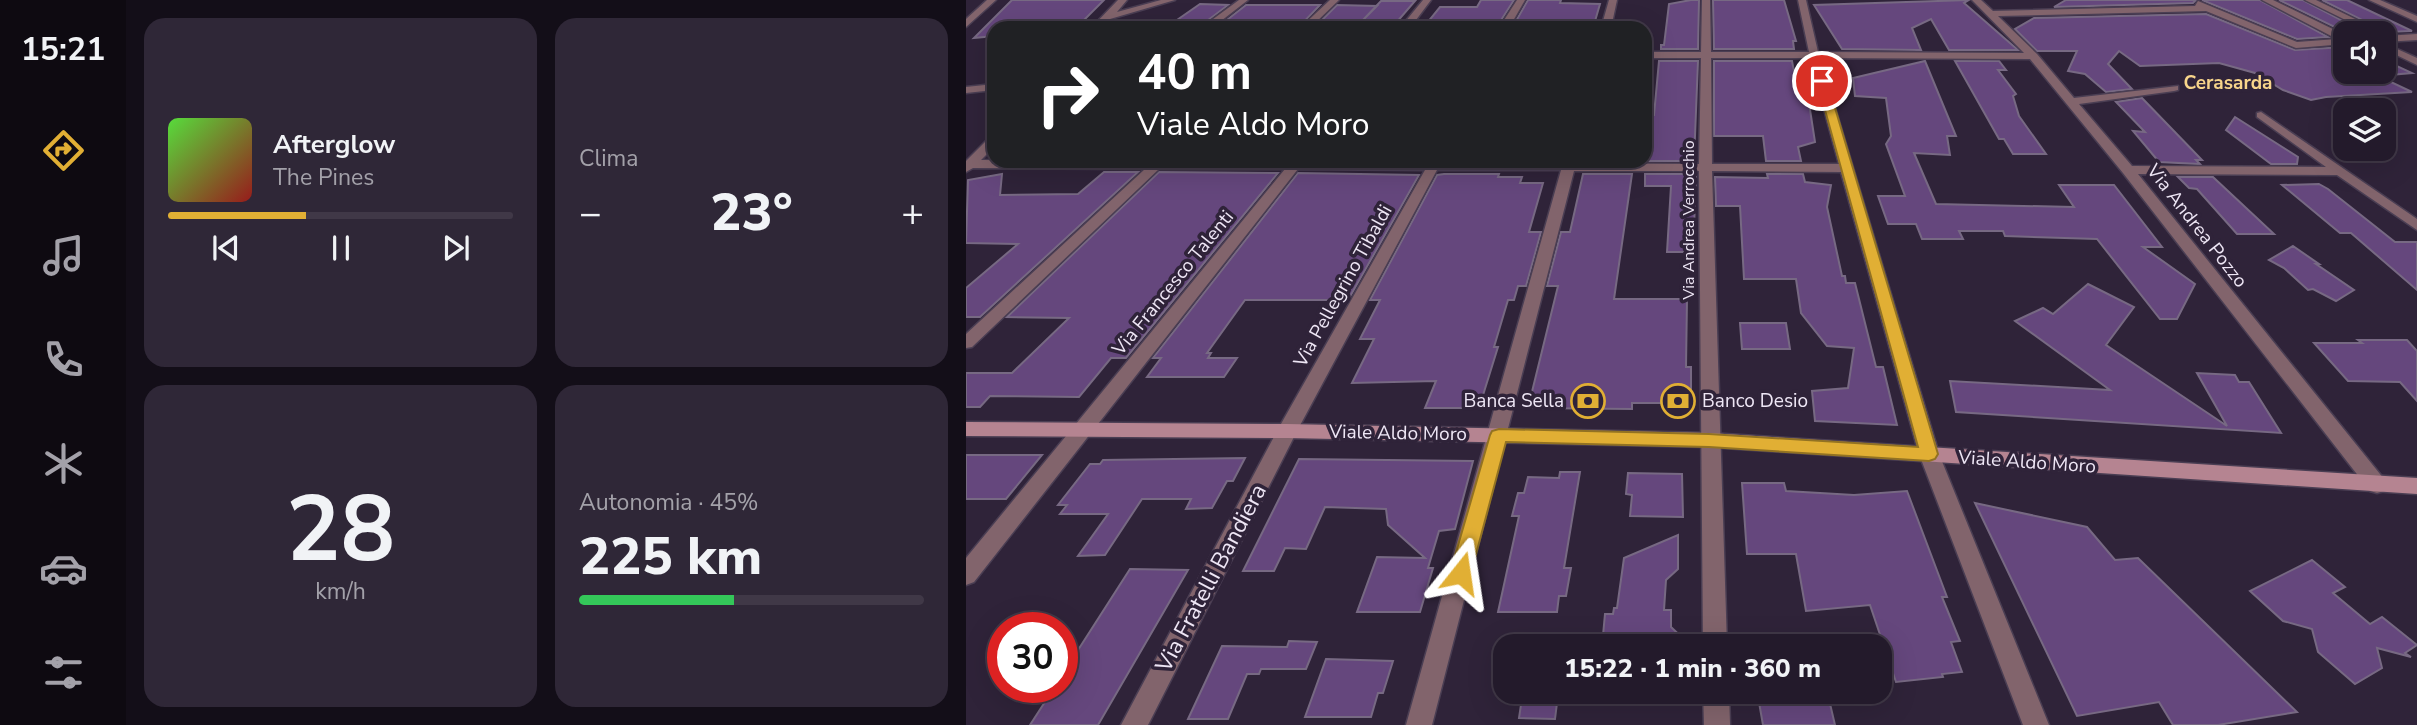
<!DOCTYPE html>
<html lang="it">
<meta charset="utf-8">
<style>
body{margin:0;font-family:"Nunito Sans",sans-serif;background:#2f2737;color:#f1f3f6;height:100vh;display:flex;flex-direction:column;font-size:26px;white-space:nowrap}
*{box-sizing:border-box;margin:0}
p{font-size:23px;color:#a3a1a9}
.icon{flex:none;width:38px;height:38px;fill:none;stroke:currentColor;stroke-width:2;stroke-linecap:round;stroke-linejoin:round}
.map{position:relative;flex:1;overflow:hidden}
.sheet{display:flex;flex-direction:column;gap:18px;padding:18px;background:#130e18;width:840px}
.sheet>*{flex:none}
.banner{position:absolute;left:21px;top:21px;width:665px;height:147px;border-radius:21px;box-shadow:0 7px 28px #0002,0 0 0 2px #403847;background:#202124;color:#fff;overflow:hidden}
.tools{position:absolute;left:1367px;top:21px;display:grid;gap:14px}
.tools a{display:grid;place-items:center;width:63px;height:63px;border-radius:14px;background:#231a2b;box-shadow:0 7px 28px #0002,0 0 0 2px #403847;font-size:35px}
.speed{position:absolute;left:21px;top:612px;display:flex;gap:14px;font-size:35px;font-weight:700;text-align:center}
.speed>*{display:grid;place-content:center;width:91px;height:91px;border-radius:50%;background:#231a2b;box-shadow:0 7px 28px #0002,0 0 0 2px #403847;line-height:1}
.speed .limit{border:10px solid #d22;background:#fff;color:#111}
.pin{position:absolute;display:grid;place-items:center;width:60px;height:60px;color:#fff;margin:-30px;border:4px solid #fff;border-radius:50%;box-shadow:0 2px 7px #0007}
.me{position:absolute;width:77px;margin:-38px;rotate:15deg;stroke-linejoin:round;filter:drop-shadow(0 0 5px #0008)}
.turn{display:flex;align-items:center;gap:24px;height:147px;padding:0 35px;font-size:32px}
.turn .icon{width:91px;height:91px;stroke-width:2.5}
.turn b{display:block;font-size:49px;line-height:60px}
.big{font-size:52px;font-weight:800;line-height:1.1}
.sheet .widget{flex:1;display:flex;flex-direction:column;justify-content:center;gap:10px;min-width:0;padding:0 24px;border-radius:21px;background:#2f2737}
.sheet .dial{align-items:center;gap:0}
.dial b{font-size:91px;line-height:1}
.song{display:flex;align-items:center;gap:21px}
.cover{width:84px;height:84px;border-radius:10px;background:linear-gradient(135deg,hsl(110 70% 55%),hsl(0 70% 35%))}
.played{height:7px;border-radius:4px;background:linear-gradient(90deg,#e1af34 40%,#403847 40%)}
.keys{display:flex;justify-content:space-around;direction:ltr}
.heat{display:flex;justify-content:space-between;align-items:center;font-size:38px;direction:ltr}
.charge{height:10px;border-radius:5px;background:linear-gradient(90deg,#34c759 45%,#403847 0)}
.sheet .tiles{flex:1;display:grid;gap:18px;grid-template-columns:repeat(2,1fr)}
.trip{position:absolute;left:527px;top:634px;width:399px;height:70px;border-radius:21px;background:#231a2b;box-shadow:0 7px 28px #0002,0 0 0 2px #403847;font-weight:800;line-height:70px;text-align:center}
main{display:flex;flex:1;min-height:0}
.menu{display:flex;flex-direction:column;width:126px;justify-content:space-around;align-items:center;background:#0e0a11;color:#a3a1a9}
.menu .icon{width:49px;height:49px}
.menu .current{color:#e1af34}
.menu b{font-size:32px;color:#f1f3f6}
.map>svg:first-child{display:block}
.building{fill:#65477d;stroke:#776983;stroke-width:2}
.lines{fill:none;stroke-linecap:round;stroke-linejoin:round}
.street-casing{stroke:#4a3e53;stroke-width:3}
.secondary-casing{stroke:#4a3e53;stroke-width:3}
.street{fill:#82646c;fill-rule:evenodd}
.secondary{fill:#b58491;fill-rule:evenodd}
.route{fill:#e1af34;stroke:#927222;stroke-width:2}
.labels{text-anchor:middle;dominant-baseline:central;stroke-width:7;stroke-linejoin:round;paint-order:stroke}
.far-street-label{font-size:16px;fill:#eee6f5;stroke:#2f2339}
.far-quarter-label{font-size:19px;font-weight:bold;fill:#f8d58b;stroke:#2f2339}
.street-label{font-size:19px;fill:#eee6f5;stroke:#2f2339}
.poi-label{font-size:19px;fill:#eee6f5;stroke:#2f2339;text-anchor:end}
.near-street-label{font-size:23px;fill:#eee6f5;stroke:#2f2339}
</style>
<main>
<nav class="menu">
<b>15:21</b>
<svg class="icon current" aria-label="directions" viewBox="0 0 24 24"><path d="M12 3l9 9-9 9-9-9zM9 14v-3h6M13 9l2 2-2 2"/></svg>
<svg class="icon" aria-label="music" viewBox="0 0 24 24"><path d="M9 18V5l10-2v13"/><circle cx="6" cy="18" r="3"/><circle cx="16" cy="16" r="3"/></svg>
<svg class="icon" aria-label="phone" viewBox="0 0 24 24"><path d="M5 4h4l2 5-3 2q2 4 5 5l2-3 5 2v4C11 20 4 13 5 4z"/></svg>
<svg class="icon" aria-label="climate" viewBox="0 0 24 24"><path d="M12 3v18M4 7l16 10M4 17L20 7"/></svg>
<svg class="icon" aria-label="car" viewBox="0 0 24 24"><path d="M5 17H2v-5l4-1 3-4h7l3 4 3 1v5h-3M9 17h6M6 11h13"/><circle cx="7" cy="17" r="2"/><circle cx="17" cy="17" r="2"/></svg>
<svg class="icon" aria-label="filters" viewBox="0 0 24 24"><path d="M4 7h16M4 17h16"/><circle cx="9" cy="7" r="2"/><circle cx="15" cy="17" r="2"/></svg>
</nav>
<section class="sheet">
<div class="tiles">
<div class="widget">
<div class="song"><i class="cover"></i><div><b>Afterglow</b><p>The Pines</p></div></div>
<div class="played"></div>
<div class="keys"><svg class="icon" aria-label="previous" viewBox="0 0 24 24"><path d="M18 5L8 12l10 7zM5 5v14"/></svg><svg class="icon" aria-label="pause" viewBox="0 0 24 24"><path d="M8 5v14M16 5v14"/></svg><svg class="icon" aria-label="next" viewBox="0 0 24 24"><path d="M6 5l10 7-10 7zM19 5v14"/></svg></div>
</div>
<div class="widget"><p>Clima</p>
<div class="heat"><a>−</a><b class="big">23°</b><a>+</a></div>
</div>
<div class="widget dial"><b>28</b><p>km/h</p></div>
<div class="widget"><p>Autonomia · 45%</p><b class="big">225 km</b><div class="charge"></div></div>
</div>
</section>
<div class="map">
<svg width="1451" height="725" viewBox="0 0 1451 725">
<rect width="100%" height="100%" fill="#2f2339"/>
<g class="building">
<polygon points="46,0 138,0 118,20 84,23 82,27 66,28 28,28 28,36 8,38"/>
<polygon points="515,0 548,0 530,28 457,28 474,7 511,7"/>
<polygon points="562,0 595,0 594,3 634,4 627,28 546,28"/>
<polygon points="725,0 733,0 732,49 695,49 695,45 698,45 703,4"/>
<polygon points="747,0 818,0 830,41 827,41 828,49 748,49"/>
<polygon points="1003,0 998,3 1052,50 983,50 965,19 946,28 955,50 876,49 848,5"/>
<polygon points="1100,0 1230,0 1227,3 1088,7"/>
<polygon points="1236,0 1294,0 1362,37 1331,39"/>
<polygon points="1313,0 1337,0 1400,33 1381,33"/>
<polygon points="1356,0 1381,0 1446,31 1420,32"/>
<polygon points="415,1 449,1 430,23 394,23 390,28 348,28 371,5 411,6 397,20"/>
<polygon points="234,4 262,5 233,27 201,27"/>
<polygon points="280,5 354,5 332,28 252,27"/>
<polygon points="1240,14 1329,50 1379,47 1379,72 1418,72 1418,60 1446,73 1412,76 1446,92 1360,97 1345,100 1317,90 1289,73 1253,63 1174,66 1153,51 1142,64 1166,89 1140,92 1119,74 1102,71 1111,51 1071,51 1049,29 1068,18"/>
<polygon points="693,61 732,61 728,161 679,161 679,115 688,115"/>
<polygon points="748,61 826,61 832,92 841,90 849,142 832,147 835,161 800,161 797,136 748,136"/>
<polygon points="959,61 990,136 981,136 984,155 948,153 970,204 1108,207 1093,185 1148,185 1196,247 1177,247 1229,284 1211,319 1194,319 1131,239 1039,236 1037,231 993,231 997,239 956,239 950,224 922,224 912,196 939,196 920,144 925,136 920,98 889,96 887,78"/>
<polygon points="989,61 1033,61 1040,70 1032,70 1050,94 1047,96 1053,116 1080,154 1047,154 1038,139 1033,139"/>
<polygon points="1176,98 1236,160 1230,160 1234,164 1193,162 1167,131 1179,132 1150,102"/>
<polygon points="1269,117 1332,157 1331,164 1305,164 1260,130"/>
<polygon points="138,172 172,172 14,317 0,317 0,288 52,244 0,243 2,180 36,174 34,195 112,194"/>
<polygon points="193,172 312,173 160,358 145,358 113,397 24,396 14,407 0,407 0,373 46,373 103,318 41,317"/>
<polygon points="332,173 453,175 382,300 279,300 241,353 245,353 242,358 271,358 258,377 181,377 195,358 187,358"/>
<polygon points="478,174 533,174 532,177 556,177 554,183 577,183 563,232 575,232 560,286 552,286 548,300 542,300 528,347 532,347 513,408 459,408 470,381 386,383 408,339 394,339 414,300 404,300 471,175"/>
<polygon points="617,174 666,174 648,299 721,299 720,367 725,367 725,403 666,403 666,409 562,408 592,286 581,286 595,232 604,232"/>
<polygon points="679,174 728,174 730,177 727,252 701,252 705,186 679,186"/>
<polygon points="801,174 837,174 839,182 865,185 861,207 876,276 879,276 880,283 889,283 910,367 917,367 931,425 849,421 846,391 882,388 888,348 861,346 835,313 830,279 778,279 774,206 750,206 749,177 802,178"/>
<polygon points="1212,177 1247,177 1308,234 1271,234 1231,189 1223,188"/>
<polygon points="1353,184 1362,189 1429,242 1451,242 1451,290 1385,233 1374,233 1316,185"/>
<polygon points="1327,246 1353,264 1350,264 1388,290 1370,301 1347,289 1342,290 1318,268 1303,260"/>
<polygon points="1122,284 1168,307 1140,345 1261,426 1231,373 1269,375 1273,382 1283,382 1315,433 990,412 984,381 1144,390 1049,321 1077,308 1087,314"/>
<polygon points="774,323 820,323 824,349 776,349"/>
<polygon points="1392,340 1441,340 1451,351 1451,401 1434,382 1382,381 1348,343 1396,343"/>
<polygon points="0,455 76,455 40,499 0,499"/>
<polygon points="279,458 267,481 261,481 246,508 220,509 225,499 176,499 139,555 112,556 142,514 94,514 101,505 92,505 124,464 134,464 137,460"/>
<polygon points="333,459 507,461 489,529 473,531 462,568 467,568 454,612 391,612 411,557 459,558 422,525 420,509 359,507 340,549 319,548 308,571 277,571"/>
<polygon points="594,472 614,472 598,568 605,568 600,596 593,596 591,612 532,612 553,516 546,516 552,493 558,493 562,477 593,478"/>
<polygon points="662,473 716,474 717,517 664,516 666,495 660,494"/>
<polygon points="776,483 818,483 820,491 888,495 941,491 981,597 976,597 994,641 985,642 996,672 976,674 977,677 930,682 904,605 840,611 830,554 781,554"/>
<polygon points="1009,503 1121,527 1149,560 1172,558 1331,712 1252,725 1207,725 1193,702 1111,716"/>
<polygon points="712,535 712,569 700,580 698,610 705,610 705,627 725,646 636,646 639,614 647,614 648,608 651,608 658,558"/>
<polygon points="1346,560 1379,587 1367,593 1404,624 1416,617 1451,645 1439,653 1445,657 1411,648 1416,668 1389,684 1352,652 1346,629 1317,621 1284,591"/>
<polygon points="164,569 222,570 132,725 64,725 88,688 96,688 96,675"/>
<polygon points="323,641 351,642 340,669 295,669 293,674 281,674 262,719 222,719 256,646 321,647"/>
<polygon points="360,659 427,661 417,693 412,693 405,717 339,717"/>
<polygon points="557,691 581,691 581,695 592,695 589,719 553,718"/>
<polygon points="791,691 861,691 869,725 797,725"/>
</g>
<g class="lines">
<g class="street-casing">
<g id="street">
<polygon points="21,0 30,0 0,27 0,19"/>
<polygon points="152,0 161,0 151,12 195,0 209,0 144,19 135,28 125,28"/>
<polygon points="273,0 282,0 246,28 235,28"/>
<polygon points="364,0 373,0 344,28 334,28"/>
<polygon points="457,0 465,0 444,28 434,28"/>
<polygon points="551,0 559,0 543,28 533,28"/>
<polygon points="643,0 651,0 645,28 635,28"/>
<path d="M736,0H744L745,52H843L832,0H840L852,52L1058,53L1006,0H1015L1027,11L1229,6L1232,1L1331,42L1371,39L1296,0H1307L1379,35V44L1330,48L1240,11L1032,16L1071,54L1108,98L1212,86V90L1208,91L1113,104L1166,166L1360,167L1291,117V113L1295,112L1451,219V230L1371,175L1172,174L1418,479L1421,485L1418,491L1411,493L1404,491L1157,173L1064,59L854,58L973,454L1083,725H1057L953,454L875,172L746,171L761,646H737L733,171H608L466,725H440L595,170H471L331,431L182,725H155L311,431L459,170L332,169L8,582L0,585V558L319,169H193L6,347L0,348V334L179,169L7,168L0,172V161L24,137L28,136V147L15,160L733,164L735,58H679V52H735ZM745,58H844L873,164H746Z"/>
<polygon points="1339,0 1350,0 1418,33 1406,33"/>
<polygon points="1403,0 1414,0 1451,16 1451,22"/>
<polygon points="1451,34 1451,40 1418,42 1418,36"/>
<polygon points="1418,43 1451,58 1451,65 1418,49"/>
<polygon points="28,84 28,90 0,93 0,87"/>
<polygon points="737,691 763,691 764,725 738,725"/>
</g>
</g>
<g class="secondary-casing">
<polygon id="secondary" points="0,422 321,424 743,433 1451,478 1451,494 743,447 321,438 0,436"/>
</g>
<use href="#street" class="street"/>
<use href="#secondary" class="secondary"/>
</g>
<polygon class="route" points="856,78 861,81 972,454 969,459 963,461 743,447 540,442 505,573 502,580 495,582 487,580 484,573 524,435 526,431 533,429 743,434 952,447 851,81"/>
<defs>
<g id="bank-ring" transform="scale(1.75)"><circle r="9.5" fill="#2f2339" stroke="#e1af34" stroke-width="1.5"/><path d="M-6-4H6V4H-6ZM0-2.3a2.3 2.3 0 1 0 0 4.6a2.3 2.3 0 1 0 0-4.6Z" fill="#e1af34"/></g>
</defs>
<g fill-rule="evenodd">
<use href="#bank-ring" x="622" y="401"/>
<use href="#bank-ring" x="712" y="401"/>
</g>
<g class="labels">
<g class="far-street-label">
<text transform="translate(723 220) rotate(-90)">Via Andrea Verrocchio</text>
</g>
<g class="far-quarter-label">
<text x="1262" y="83">Cerasarda</text>
</g>
<g class="street-label">
<text transform="translate(1231 226) rotate(52)">Via Andrea Pozzo</text>
<text transform="translate(207 283) rotate(-51)">Via Francesco Talenti</text>
<text transform="translate(377 286) rotate(-61)">Via Pellegrino Tibaldi</text>
<text transform="translate(432 433) rotate(1)">Viale Aldo Moro</text>
<text transform="translate(1061 462) rotate(4)">Viale Aldo Moro</text>
</g>
<g class="poi-label">
<text x="598" y="401">Banca Sella</text>
<text x="736" y="401" text-anchor="start">Banco Desio</text>
</g>
<g class="near-street-label">
<text transform="translate(245 578) rotate(-62)">Via Fratelli Bandiera</text>
</g>
</g>
</svg>
<div class="tools">
<a><svg class="icon" aria-label="sound" viewBox="0 0 24 24"><path d="M4 9h4l5-4v14l-5-4H4zM17 9q2 3 0 6"/></svg></a>
<a><svg class="icon" aria-label="layers" viewBox="0 0 24 24"><path d="M12 4l9 5-9 5-9-5zM3 14l9 5 9-5"/></svg></a>
</div>
<div class="speed"><div class="limit">30</div></div>
<div class="pin" style="left:856px;top:81px;background:#d93025"><svg class="icon" aria-label="arrive" viewBox="0 0 24 24"><path d="M6 21V4h12l-3 4 3 4H6"/></svg></div>
<svg class="me" style="left:495px;top:573px" viewBox="-20 -20 40 40"><path d="M0-17L14 15 0 8-14 15z" fill="#e1af34" stroke="#fff" stroke-width="4"/></svg>
<div class="trip">15:22 · 1 min · 360 m</div>
<div class="banner">
<div class="turn"><svg class="icon" aria-label="right" viewBox="0 0 24 24"><path d="M7 20v-9h11M14 6l5 5-5 5"/></svg><div><b>40 m</b>Viale Aldo Moro</div></div>
</div>
</div>
</main>
